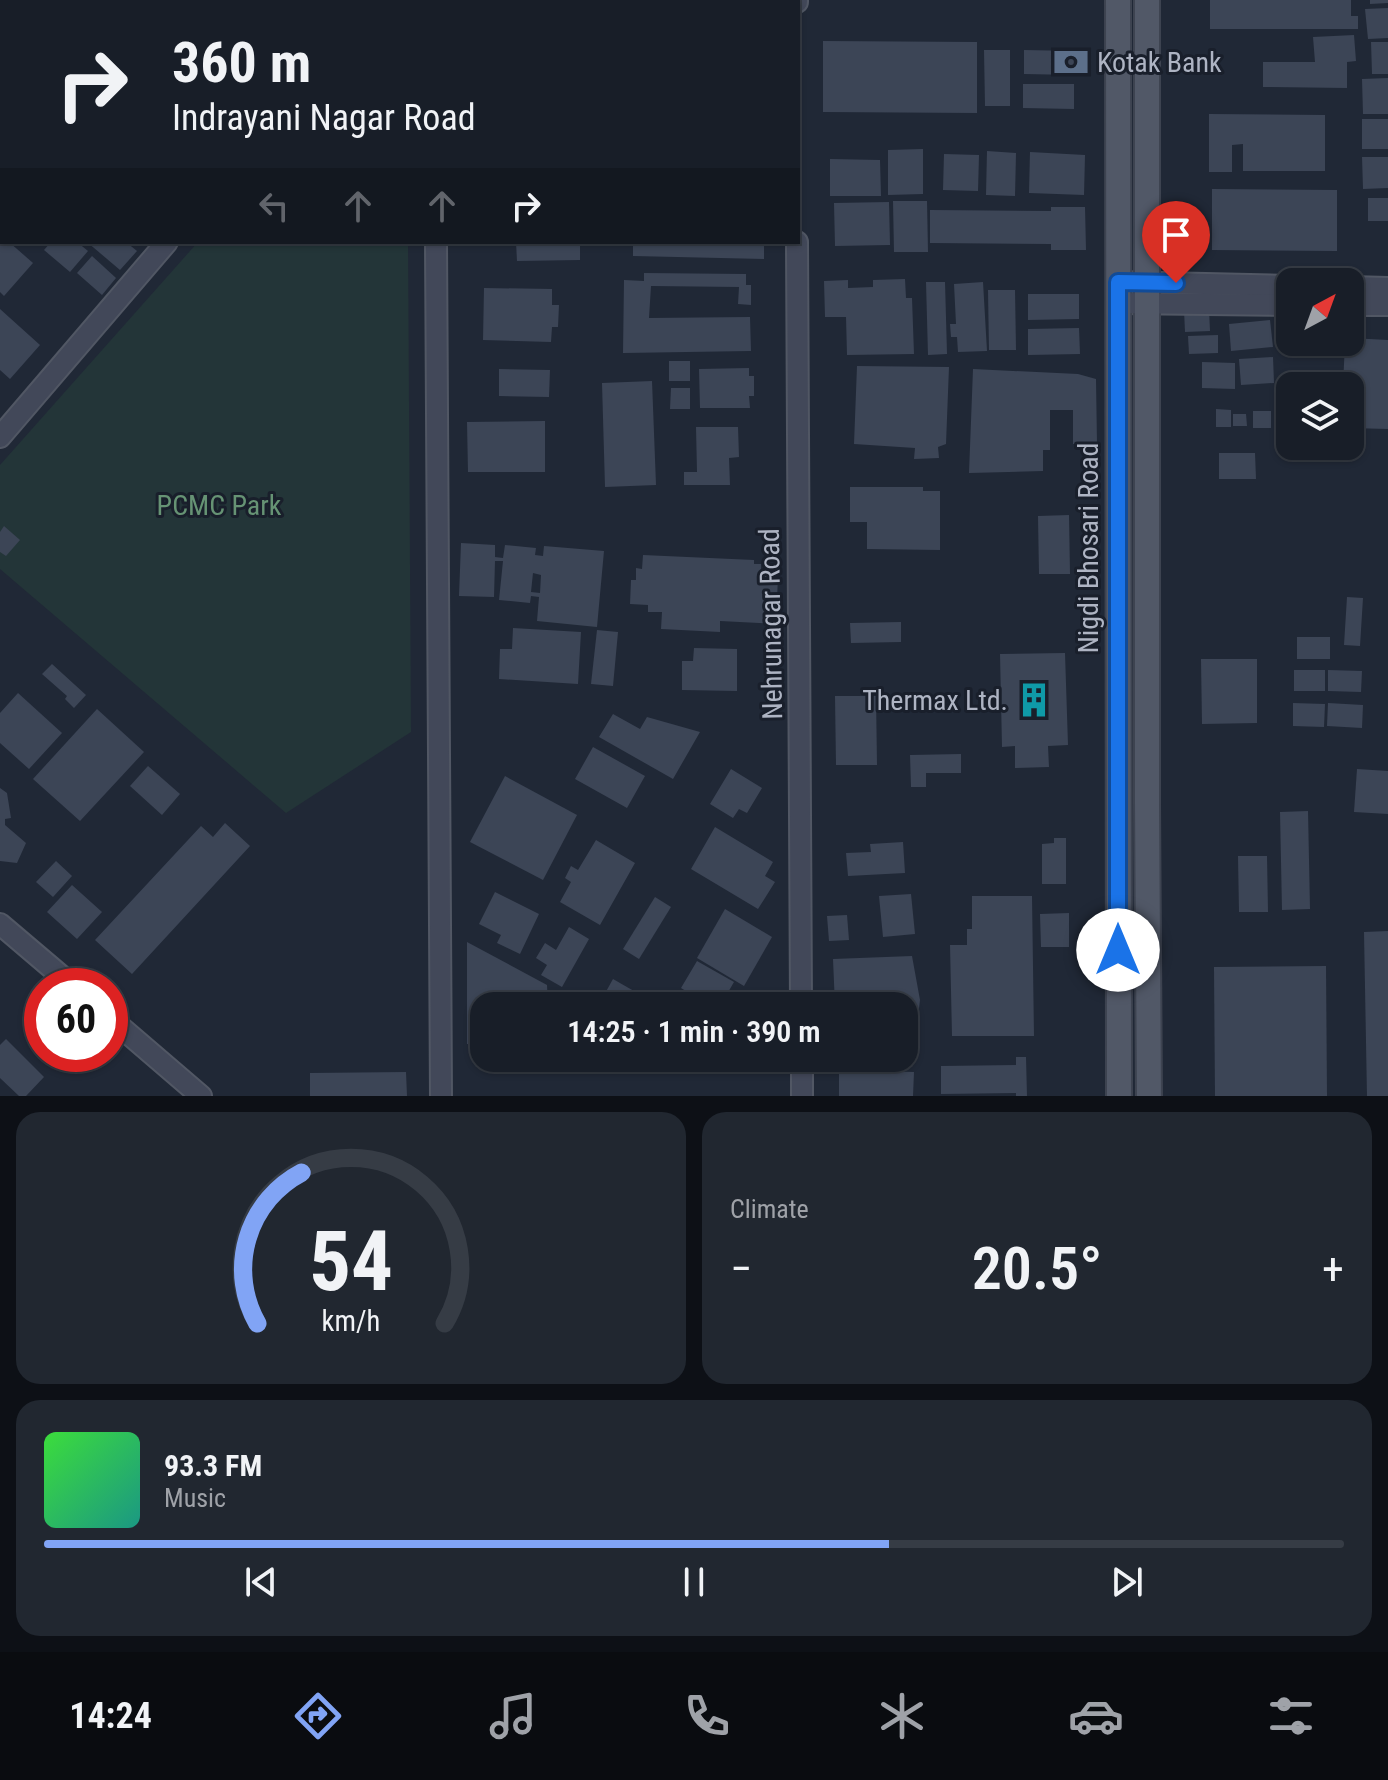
<!DOCTYPE html>
<meta charset="utf-8">
<style>
body{margin:0;font-family:"Roboto Condensed",sans-serif;background:#212730;color:#f1f3f6;height:100vh;display:flex;flex-direction:column;font-size:30px;white-space:nowrap}
*{box-sizing:border-box;margin:0}
p{font-size:26px;color:#9fa2a8}
.icon{flex:none;width:44px;height:44px;fill:none;stroke:currentColor;stroke-width:2;stroke-linecap:round;stroke-linejoin:round}
.map{position:relative;height:1096px;overflow:hidden}
.drawer{display:flex;flex-direction:column;gap:16px;padding:16px;background:#0d1016;flex:1}
.drawer>*{flex:none}
.guide{position:absolute;left:0px;top:0px;width:800px;height:244px;box-shadow:0 2px 6px #0004,0 0 0 2px #363c45;background:#181e28;color:#f1f3f6;overflow:hidden}
.needle{width:52px;rotate:41deg}
.controls{position:absolute;left:1276px;top:268px;display:grid;gap:16px}
.controls a{display:grid;place-items:center;width:88px;height:88px;border-radius:16px;background:#181e28;box-shadow:0 2px 6px #0004,0 0 0 2px #363c45;font-size:40px}
.speed{position:absolute;left:24px;top:968px;display:flex;gap:16px;font-size:40px;font-weight:700;text-align:center}
.speed>*{display:grid;place-content:center;width:104px;height:104px;border-radius:50%;background:#181e28;box-shadow:0 2px 6px #0004,0 0 0 2px #363c45;line-height:1}
.speed .limit{border:12px solid #d22;background:#fff;color:#111}
.pin{position:absolute;display:grid;place-items:center;width:68px;height:68px;color:#fff;margin:-82px -34px;border-radius:50% 50% 50% 0;rotate:-45deg;box-shadow:0 0 8px #0007}
.pin .icon{rotate:45deg}
.me{position:absolute;width:88px;margin:-44px;rotate:0deg;stroke-linejoin:round;filter:drop-shadow(0 0 6px #0008)}
.turn{display:flex;align-items:center;gap:28px;height:168px;padding:0 40px;font-size:36px}
.turn .icon{width:104px;height:104px;stroke-width:2.5}
.turn b{display:block;font-size:56px;line-height:68px}
.lanes{display:flex;align-items:center;height:76px;padding:0 40px;background:#0003;justify-content:center;gap:40px;direction:ltr}
.lanes .off{opacity:.35}
.big{font-size:60px;font-weight:600;line-height:1.1}
.drawer .tile{flex:1;display:flex;flex-direction:column;justify-content:center;gap:12px;min-width:0;padding:0 28px;border-radius:24px;background:#212730}
.drawer .dial{align-items:center;gap:0}
.dial svg{height:208px;overflow:visible;fill:none;stroke:#363c45;stroke-width:7;stroke-linecap:round;text-anchor:middle}
.dial text{fill:#f1f3f6;stroke:none}
.song{display:flex;align-items:center;gap:24px}
.cover{width:96px;height:96px;border-radius:12px;background:linear-gradient(135deg,hsl(120 70% 55%),hsl(170 70% 35%))}
.played{height:8px;border-radius:4px;background:linear-gradient(90deg,#81a4f5 65%,#363c45 65%)}
.keys{display:flex;justify-content:space-around;direction:ltr}
.heat{display:flex;justify-content:space-between;align-items:center;font-size:44px;direction:ltr}
.drawer .tiles{flex:1;display:grid;gap:16px;grid-template-columns:1fr 1fr}
.tile:last-child{grid-column:span 2}
.trip{position:absolute;left:470px;top:992px;width:448px;height:80px;border-radius:24px;background:#181e28;box-shadow:0 2px 6px #0004,0 0 0 2px #363c45;font-weight:600;line-height:80px;text-align:center}
.tab-bar{display:flex;height:128px;justify-content:space-around;align-items:center;background:#0a0c10;color:#9fa2a8}
.tab-bar .icon{width:56px;height:56px}
.tab-bar .active{color:#81a4f5}
.tab-bar b{font-size:36px;color:#f1f3f6}
.map>svg:first-child{display:block}
.green{fill:#233538}
.building{fill:#3c4556;fill-rule:evenodd}
.lines{fill:none;stroke-linecap:round;stroke-linejoin:round}
.secondary-casing{stroke:#515764;stroke-width:24}
.primary-casing{stroke:#3d4350;stroke-width:28}
.secondary{stroke:#424859;stroke-width:20}
.primary{stroke:#515867;stroke-width:24}
.route-casing{stroke:#114b97;stroke-width:20}
.route{stroke:#1a73e8;stroke-width:14}
.labels{text-anchor:middle;dominant-baseline:central;stroke-width:6;stroke-linejoin:round;paint-order:stroke}
.poi-label{font-size:28px;fill:#aeb4c3;stroke:#191f2b;text-anchor:start}
.park-label{font-size:28px;fill:#669374;stroke:#191f2b}
.street-label{font-size:28px;fill:#aeb4c3;stroke:#191f2b}
</style>
<div class="map">
<svg width="1388" height="1096" viewBox="0 0 1388 1096">
<rect width="100%" height="100%" fill="#202836"/>
<polygon class="green" points="198,242 408,242 411,732 286,813 0,569 0,465"/>
<g class="building">
<polygon points="1210,0 1351,0 1351,16 1358,16 1358,29 1210,29"/>
<polygon points="1370,0 1388,0 1388,3 1370,4"/>
<polygon points="1388,8 1388,38 1368,39 1365,9"/>
<polygon points="1354,35 1356,61 1347,62 1347,88 1263,87 1263,62 1315,62 1313,37"/>
<polygon points="823,41 977,42 977,113 823,112"/>
<polygon points="1371,42 1388,42 1388,74 1372,74"/>
<polygon points="984,50 1010,50 1010,106 985,106"/>
<polygon points="1024,50 1075,51 1074,75 1024,74"/>
<polygon points="1388,78 1388,114 1363,114 1362,79"/>
<polygon points="1023,84 1074,84 1074,109 1023,108"/>
<polygon points="1209,114 1325,115 1325,171 1243,171 1243,144 1232,145 1232,172 1209,172"/>
<rect x="1362" y="119" width="26" height="30"/>
<polygon points="923,149 923,194 888,195 888,150"/>
<polygon points="987,151 1016,153 1015,196 986,195"/>
<polygon points="1030,152 1085,155 1084,195 1029,193"/>
<polygon points="944,154 979,155 978,191 943,190"/>
<polygon points="1362,157 1388,157 1388,188 1363,189"/>
<polygon points="830,159 880,160 881,196 830,196"/>
<polygon points="1212,189 1337,190 1337,251 1212,250"/>
<rect x="1368" y="198" width="20" height="23"/>
<polygon points="893,201 927,201 928,252 894,252"/>
<polygon points="889,202 890,245 835,246 834,203"/>
<polygon points="1051,207 1085,207 1086,250 1051,250 1051,244 930,243 930,210 1051,211"/>
<polygon points="0,242 9,242 33,263 4,296 0,292"/>
<polygon points="51,242 77,242 88,251 70,272 44,250"/>
<polygon points="87,242 126,242 137,251 120,270"/>
<polygon points="516,242 580,242 580,260 517,261"/>
<polygon points="633,242 764,242 764,259 633,256"/>
<polygon points="92,256 116,278 102,295 77,273"/>
<polygon points="644,273 746,274 746,285 751,285 751,305 738,304 739,287 651,286 649,318 750,317 751,351 623,353 624,280 644,281"/>
<polygon points="905,279 906,298 912,298 914,354 847,355 846,317 825,317 824,281 848,280 848,288 873,287 873,280"/>
<polygon points="926,282 945,282 947,354 928,355"/>
<polygon points="983,282 987,351 958,352 957,337 951,337 950,324 956,324 954,284"/>
<polygon points="484,288 552,289 552,305 559,305 558,327 552,327 551,342 483,340"/>
<polygon points="988,290 1015,290 1016,350 989,350"/>
<polygon points="1028,294 1079,294 1079,319 1028,320"/>
<polygon points="0,309 40,345 10,379 0,370"/>
<polygon points="1209,309 1210,331 1185,332 1184,310"/>
<polygon points="1270,320 1273,347 1231,351 1229,324"/>
<polygon points="1079,328 1080,354 1028,355 1028,329"/>
<polygon points="1218,335 1218,353 1189,354 1188,336"/>
<polygon points="1350,338 1388,340 1388,429 1350,428 1350,386 1343,386 1345,342 1350,342"/>
<polygon points="1273,357 1274,383 1241,385 1239,359"/>
<rect x="669" y="361" width="21" height="20"/>
<polygon points="1202,362 1235,363 1235,389 1202,388"/>
<polygon points="857,366 949,367 946,444 938,447 939,458 914,459 915,448 854,444"/>
<polygon points="749,368 749,376 754,376 754,396 749,396 750,408 700,408 699,369"/>
<polygon points="499,369 550,370 549,397 499,396"/>
<polygon points="973,369 1078,374 1096,379 1097,444 1073,444 1073,410 1050,410 1050,450 1043,450 1043,471 969,473"/>
<polygon points="652,381 656,485 605,487 602,383"/>
<polygon points="671,388 690,388 690,409 670,409"/>
<polygon points="1216,409 1231,410 1231,427 1216,427"/>
<rect x="1253" y="411" width="18" height="17"/>
<polygon points="1233,414 1246,414 1247,426 1233,426"/>
<polygon points="545,421 545,472 468,472 467,422"/>
<polygon points="696,427 738,427 739,457 729,458 730,485 684,485 684,472 697,472"/>
<polygon points="1219,453 1255,453 1256,479 1219,479"/>
<polygon points="850,487 923,487 923,491 940,491 940,550 867,549 867,522 850,522"/>
<polygon points="1069,515 1070,574 1039,574 1038,516"/>
<polygon points="4,526 20,540 6,556 0,552 0,532"/>
<path d="M461,543L495,545V557L503,558L505,545L536,548L535,555L543,556L544,546L604,551L597,627L537,621L539,597L531,596L530,603L499,600L503,561H495L494,597L459,596ZM533,573L541,575L540,593L531,592Z"/>
<polygon points="643,555 754,560 754,564 761,564 761,571 768,571 768,575 778,576 776,624 720,621 720,632 661,629 662,612 648,612 648,605 630,604 631,580 636,580 636,568 642,569"/>
<polygon points="1347,597 1363,598 1360,646 1344,645"/>
<polygon points="901,622 901,642 851,643 850,623"/>
<polygon points="513,628 581,632 578,684 499,679 500,649 512,649"/>
<polygon points="597,630 618,632 613,686 591,684"/>
<rect x="1297" y="637" width="33" height="22"/>
<polygon points="694,648 737,649 737,691 682,690 682,661 693,661"/>
<polygon points="1065,653 1068,745 1048,746 1049,767 1015,768 1015,746 1002,747 1000,654"/>
<polygon points="1201,659 1257,659 1257,723 1202,724"/>
<polygon points="52,664 86,695 74,708 65,699 67,696 42,674"/>
<rect x="1294" y="670" width="31" height="21"/>
<polygon points="1328,670 1362,671 1361,692 1328,691"/>
<polygon points="18,693 62,733 29,769 0,743 0,713"/>
<polygon points="835,696 876,696 877,765 836,765"/>
<polygon points="1293,703 1325,704 1324,727 1293,726"/>
<polygon points="1328,703 1363,705 1362,728 1327,726"/>
<polygon points="97,709 144,752 80,821 33,779"/>
<polygon points="613,714 640,729 647,717 700,732 673,779 599,737"/>
<polygon points="593,747 645,776 627,808 575,779"/>
<polygon points="961,754 961,773 926,773 926,787 911,787 910,755"/>
<polygon points="148,766 180,794 162,815 130,786"/>
<polygon points="731,769 762,788 747,813 739,809 733,818 710,804"/>
<polygon points="1357,769 1388,771 1388,814 1354,812"/>
<polygon points="505,776 577,815 543,880 470,842"/>
<polygon points="0,788 7,793 11,818 5,819 5,825 26,843 17,863 0,861"/>
<polygon points="1308,811 1310,909 1282,910 1280,812"/>
<polygon points="225,823 250,846 132,974 95,940 201,826 213,837"/>
<polygon points="715,827 773,862 765,876 775,882 758,909 691,869"/>
<polygon points="1054,838 1066,838 1066,884 1042,884 1042,844 1054,843"/>
<polygon points="596,840 635,863 600,925 560,902 571,882 565,878 571,866 578,870"/>
<polygon points="903,842 905,873 848,876 846,853 871,852 870,844"/>
<polygon points="1238,856 1267,856 1268,912 1239,912"/>
<polygon points="56,861 72,876 53,897 36,882"/>
<polygon points="72,885 102,912 77,939 47,912"/>
<polygon points="495,892 539,914 520,954 497,943 501,935 479,924"/>
<polygon points="911,894 915,934 883,937 879,896"/>
<polygon points="972,896 1032,896 1034,1036 952,1036 950,945 967,945 967,929 972,929"/>
<polygon points="655,897 671,907 639,959 623,949"/>
<polygon points="725,909 772,937 744,986 697,958"/>
<polygon points="1069,913 1069,947 1041,947 1040,914"/>
<polygon points="847,915 849,940 829,941 827,916"/>
<polygon points="569,927 589,939 562,987 541,975 547,965 536,958 545,943 556,950"/>
<polygon points="1388,931 1388,1096 1367,1096 1364,932"/>
<polygon points="467,942 547,985 548,1006 484,1006 484,1044 467,1044"/>
<polygon points="912,956 920,1000 915,1042 904,1042 904,1006 835,1006 833,959"/>
<polygon points="697,961 734,982 720,1006 699,1006 682,996 686,991 681,988"/>
<polygon points="1326,966 1327,1096 1215,1096 1214,967"/>
<polygon points="613,979 660,1006 598,1006"/>
<polygon points="6,1039 44,1077 26,1096 19,1096 0,1078 0,1045"/>
<polygon points="1016,1057 1026,1057 1027,1096 1016,1096 1016,1093 941,1094 941,1066 1016,1065"/>
<polygon points="839,1070 914,1072 913,1096 839,1096"/>
<polygon points="406,1072 407,1096 310,1096 310,1073"/>
</g>
<g class="lines">
<g class="secondary-casing">
<g id="secondary">
<polyline points="797,0 797,2"/>
<polyline points="580,2 581,0"/>
<polyline points="436,242 441,1096"/>
<polyline points="797,242 801,1006"/>
<polyline points="1118,282 1290,286"/>
<polyline points="1350,287 1388,288"/>
<polyline points="1118,303 1290,305"/>
<polyline points="1350,305 1388,305"/>
<polyline points="0,437 167,242"/>
<polyline points="0,924 73,986"/>
<polyline points="110,1018 201,1096"/>
<polyline points="802,1058 802,1096"/>
</g>
</g>
<g class="primary-casing">
<g id="primary">
<polyline points="1118,0 1119,1096"/>
<polyline points="1147,0 1147,803 1149,1096"/>
</g>
</g>
<use href="#secondary" class="secondary"/>
<use href="#primary" class="primary"/>
</g>
<g class="lines">
<g class="route-casing">
<polyline id="route" points="1118,950 1118,282 1176,283"/>
</g>
<use href="#route" class="route"/>
</g>
<defs>
<g id="bank-bare" transform="scale(2.76)"><path d="M-6-4H6V4H-6ZM0-2.3a2.3 2.3 0 1 0 0 4.6a2.3 2.3 0 1 0 0-4.6Z" fill="#5c6f8a" stroke="#191f2b" stroke-width="2.5" paint-order="stroke"/></g>
<g id="building-bare" transform="scale(2.76)"><path d="M-4-6H4V6H1V3H-1V6H-4ZM-2.5-4.3h1.7v1.8h-1.7ZM.8-4.3h1.7v1.8H.8ZM-2.5-1h1.7V.8h-1.7ZM.8-1h1.7V.8H.8Z" fill="#0f9aa8" stroke="#191f2b" stroke-width="2.5" paint-order="stroke"/></g>
</defs>
<g fill-rule="evenodd">
<use href="#bank-bare" x="1071" y="62"/>
<use href="#building-bare" x="1034" y="700"/>
</g>
<g class="labels">
<g class="poi-label">
<text x="1097" y="62">Kotak Bank</text>
<text x="1008" y="700" text-anchor="end">Thermax Ltd.</text>
</g>
<g class="park-label">
<text x="219" y="505">PCMC Park</text>
</g>
<g class="street-label">
<text transform="translate(1088 548) rotate(-90)">Nigdi Bhosari Road</text>
<text transform="translate(771 624) rotate(-91)">Nehrunagar Road</text>
</g>
</g>
</svg>
<div class="controls">
<a><svg class="needle" viewBox="-14 -14 28 28"><path d="M0-13l5 13h-10z" fill="#e53935"/><path d="M0 13l5-13h-10z" fill="#9fa2a8"/></svg></a>
<a><svg class="icon" aria-label="layers" viewBox="0 0 24 24"><path d="M12 4l9 5-9 5-9-5zM3 14l9 5 9-5"/></svg></a>
</div>
<div class="speed"><div class="limit">60</div></div>
<div class="pin" style="left:1176px;top:283px;background:#d93025"><svg class="icon" aria-label="arrive" viewBox="0 0 24 24"><path d="M6 21V4h12l-3 4 3 4H6"/></svg></div>
<svg class="me" style="left:1118px;top:950px" viewBox="-20 -20 40 40"><circle r="19" fill="#fff"/><path d="M0-13L10 11 0 6-10 11z" fill="#1a73e8"/></svg>
<div class="trip">14:25 · 1 min · 390 m</div>
<div class="guide">
<div class="turn"><svg class="icon" aria-label="right" viewBox="0 0 24 24"><path d="M7 20v-9h11M14 6l5 5-5 5"/></svg><div><b>360 m</b>Indrayani Nagar Road</div></div>
<div class="lanes"><svg class="icon off" aria-label="left" viewBox="0 0 24 24"><path d="M17 20v-9H6M10 6l-5 5 5 5"/></svg><svg class="icon off" aria-label="ahead" viewBox="0 0 24 24"><path d="M12 20V5M6 11l6-6 6 6"/></svg><svg class="icon off" aria-label="ahead" viewBox="0 0 24 24"><path d="M12 20V5M6 11l6-6 6 6"/></svg><svg class="icon" aria-label="right" viewBox="0 0 24 24"><path d="M7 20v-9h11M14 6l5 5-5 5"/></svg></div>
</div>
</div>
<section class="drawer">
<div class="tiles">
<div class="tile dial"><svg viewBox="0 0 100 80">
<path d="M14 69A42 42 0 1 1 86 69"/>
<path d="M14 69A42 42 0 0 1 31 11" stroke="#81a4f5"/>
<text x="50" y="56" font-size="32" font-weight="700">54</text>
<text x="50" y="72" font-size="11">km/h</text>
</svg></div>
<div class="tile"><p>Climate</p>
<div class="heat"><a>−</a><b class="big">20.5°</b><a>+</a></div>
</div>
<div class="tile">
<div class="song"><i class="cover"></i><div><b>93.3 FM</b><p>Music</p></div></div>
<div class="played"></div>
<div class="keys"><svg class="icon" aria-label="previous" viewBox="0 0 24 24"><path d="M18 5L8 12l10 7zM5 5v14"/></svg><svg class="icon" aria-label="pause" viewBox="0 0 24 24"><path d="M8 5v14M16 5v14"/></svg><svg class="icon" aria-label="next" viewBox="0 0 24 24"><path d="M6 5l10 7-10 7zM19 5v14"/></svg></div>
</div>
</div>
</section>
<nav class="tab-bar">
<b>14:24</b>
<svg class="icon active" aria-label="directions" viewBox="0 0 24 24"><path d="M12 3l9 9-9 9-9-9zM9 14v-3h6M13 9l2 2-2 2"/></svg>
<svg class="icon" aria-label="music" viewBox="0 0 24 24"><path d="M9 18V5l10-2v13"/><circle cx="6" cy="18" r="3"/><circle cx="16" cy="16" r="3"/></svg>
<svg class="icon" aria-label="phone" viewBox="0 0 24 24"><path d="M5 4h4l2 5-3 2q2 4 5 5l2-3 5 2v4C11 20 4 13 5 4z"/></svg>
<svg class="icon" aria-label="climate" viewBox="0 0 24 24"><path d="M12 3v18M4 7l16 10M4 17L20 7"/></svg>
<svg class="icon" aria-label="car" viewBox="0 0 24 24"><path d="M5 17H2v-5l4-1 3-4h7l3 4 3 1v5h-3M9 17h6M6 11h13"/><circle cx="7" cy="17" r="2"/><circle cx="17" cy="17" r="2"/></svg>
<svg class="icon" aria-label="filters" viewBox="0 0 24 24"><path d="M4 7h16M4 17h16"/><circle cx="9" cy="7" r="2"/><circle cx="15" cy="17" r="2"/></svg>
</nav>
